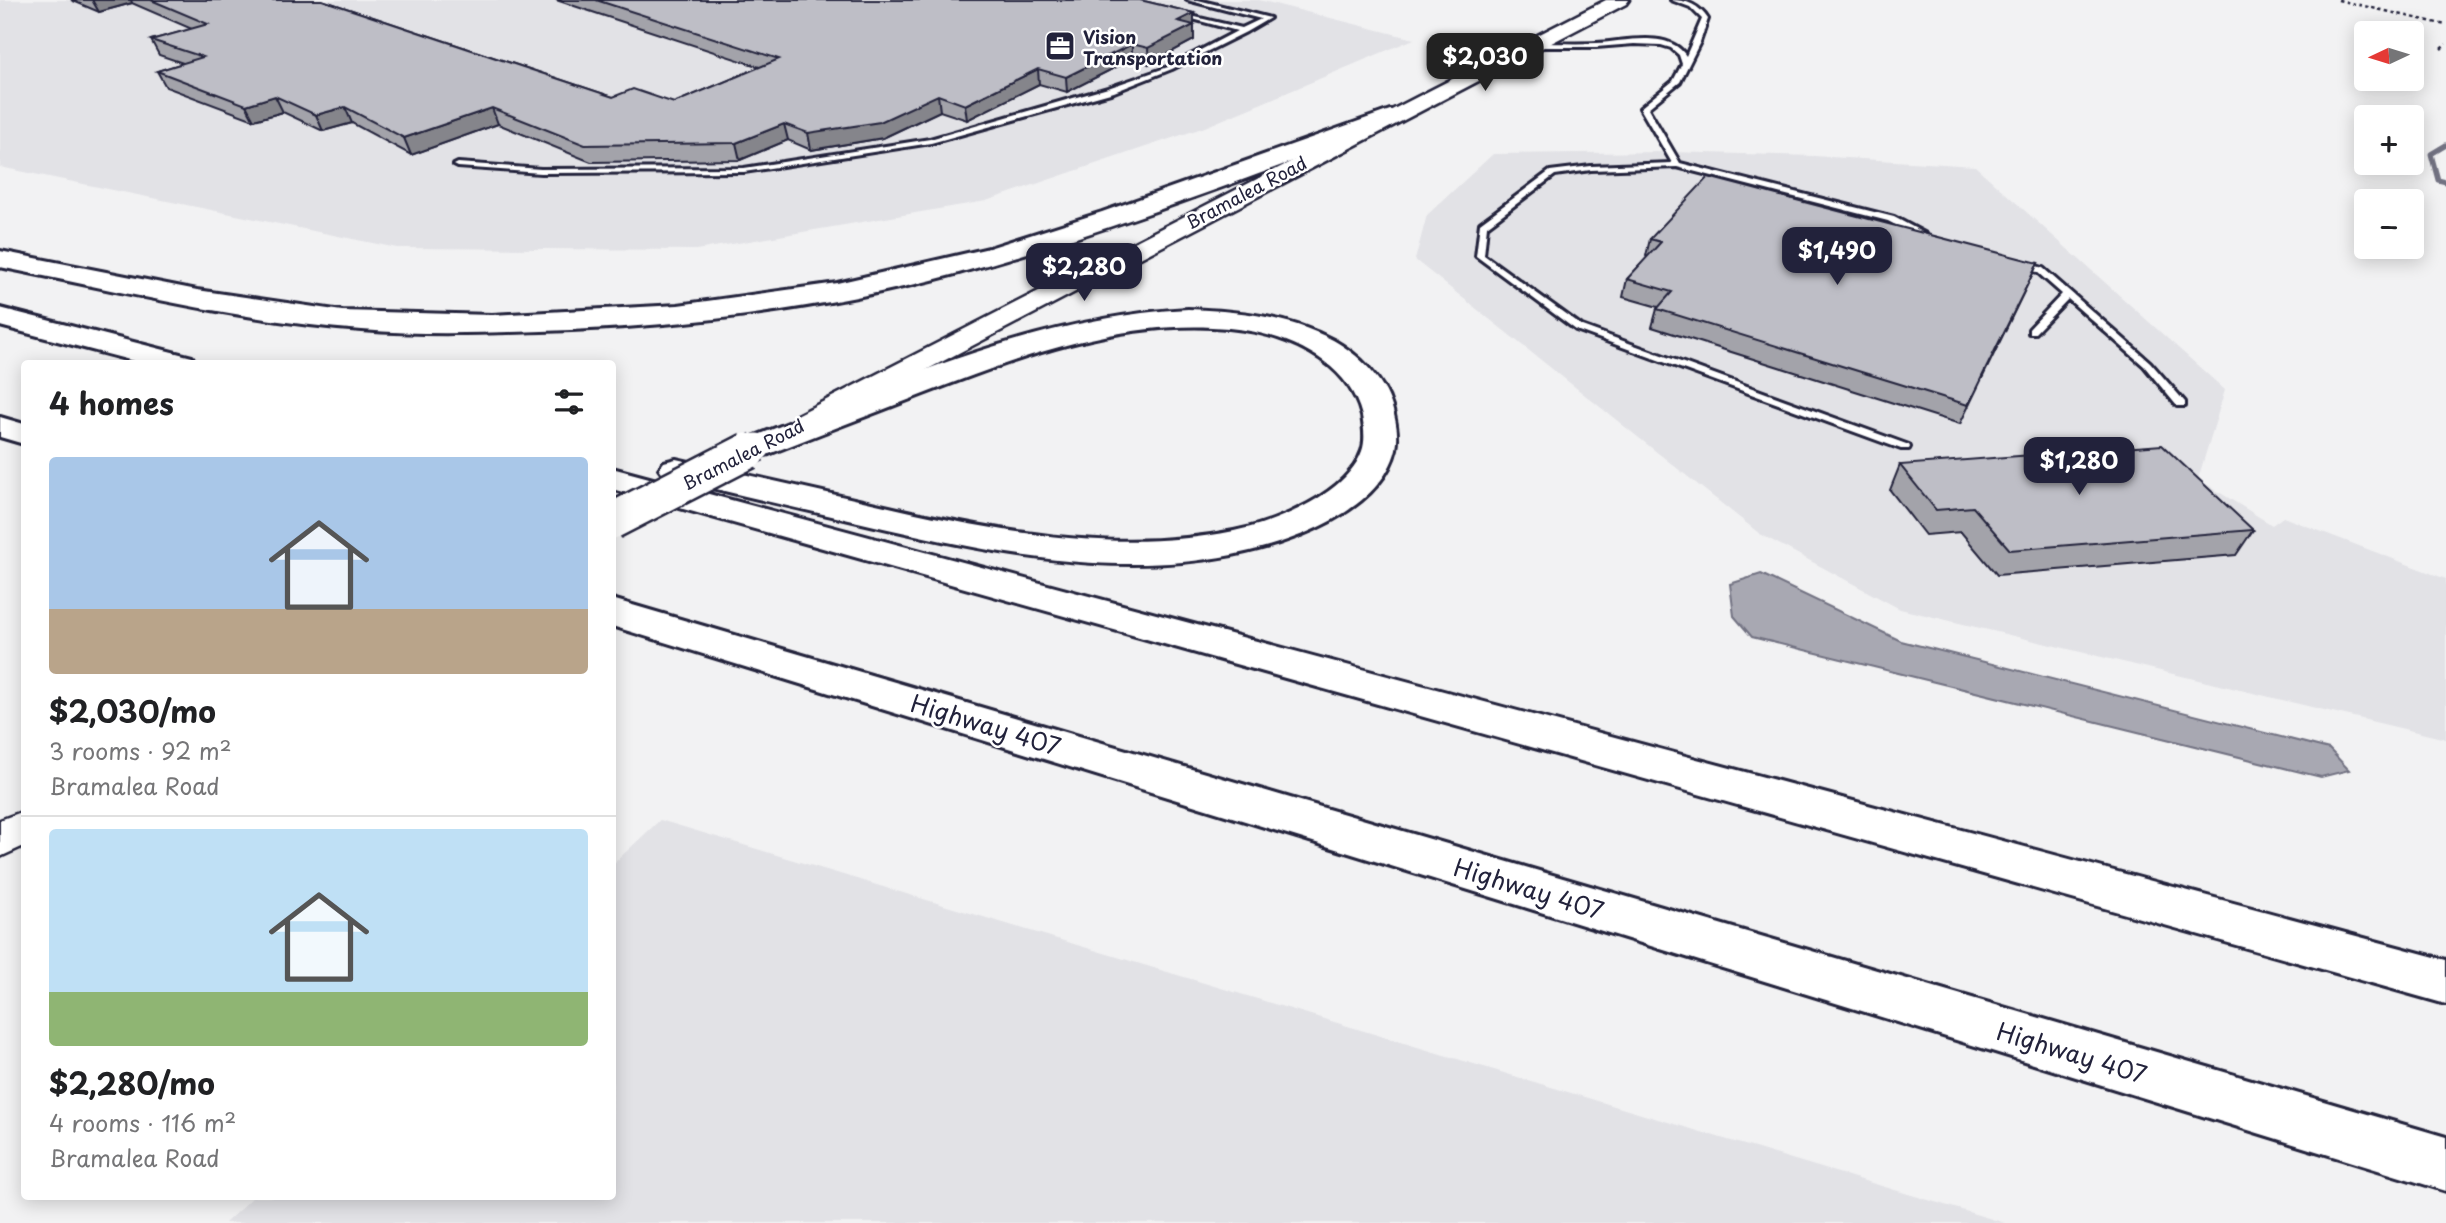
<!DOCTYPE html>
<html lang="en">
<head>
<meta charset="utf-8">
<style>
  :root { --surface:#fff; --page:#f2f2f2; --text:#202124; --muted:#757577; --line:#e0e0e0; --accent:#22223b }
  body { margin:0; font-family:"Playpen Sans",sans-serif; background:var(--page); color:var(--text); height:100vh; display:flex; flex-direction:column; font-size:26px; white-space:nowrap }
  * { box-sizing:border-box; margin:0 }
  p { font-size:23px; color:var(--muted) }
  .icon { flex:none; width:38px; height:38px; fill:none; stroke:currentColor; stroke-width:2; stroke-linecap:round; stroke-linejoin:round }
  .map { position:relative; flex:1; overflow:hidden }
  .drawer { position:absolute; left:21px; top:360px; width:595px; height:840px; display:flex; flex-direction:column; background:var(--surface); border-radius:7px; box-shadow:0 4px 18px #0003 }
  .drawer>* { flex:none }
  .needle { width:46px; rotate:266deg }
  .tools { position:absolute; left:2354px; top:21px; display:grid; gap:14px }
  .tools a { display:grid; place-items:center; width:70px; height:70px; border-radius:7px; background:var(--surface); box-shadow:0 4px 18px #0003; font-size:35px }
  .price { position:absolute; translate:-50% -60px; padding:0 16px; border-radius:14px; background:var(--accent); color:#fff; font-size:23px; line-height:46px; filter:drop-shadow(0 2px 4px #0008) }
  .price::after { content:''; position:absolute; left:50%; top:42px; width:21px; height:16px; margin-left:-10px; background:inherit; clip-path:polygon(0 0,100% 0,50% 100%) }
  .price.active { background:#222; color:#fff }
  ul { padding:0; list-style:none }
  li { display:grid; align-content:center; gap:14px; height:371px; padding:0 28px }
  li+li { border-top:2px solid var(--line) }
  li span { display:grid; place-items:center; height:217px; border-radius:7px; color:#555 }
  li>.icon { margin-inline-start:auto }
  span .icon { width:126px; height:126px; fill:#fffc; stroke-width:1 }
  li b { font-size:30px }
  h2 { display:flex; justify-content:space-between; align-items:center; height:84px; padding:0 28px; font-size:30px }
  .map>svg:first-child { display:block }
</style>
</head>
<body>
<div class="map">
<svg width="2446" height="1223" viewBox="0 0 2446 1223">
  <rect width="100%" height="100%" fill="#f2f2f3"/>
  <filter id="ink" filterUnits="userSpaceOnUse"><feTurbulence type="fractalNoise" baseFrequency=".0143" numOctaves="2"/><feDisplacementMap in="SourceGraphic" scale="14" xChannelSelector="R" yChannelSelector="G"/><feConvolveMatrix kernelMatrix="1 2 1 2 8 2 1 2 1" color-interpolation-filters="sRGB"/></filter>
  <g filter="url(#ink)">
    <!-- built -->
    <path fill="#e2e2e6" d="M0 0H1259L1414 39 1205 127 986 201 696 250 397 248 0 167Z
      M1669 152 1814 156 1975 166 2225 390 2198 479 2272 525 2283 517 2446 579V739L1900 609 1760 534 1415 260 1427 215 1493 154Z
      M660 820 2005 1223H225L253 1197H612L613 864Z"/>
    <!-- water -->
    <path fill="#a8a8b2" stroke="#727282" stroke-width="2" d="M1761 574 1901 641 2329 749 2349 770 2321 777 1752 637 1734 616 1730 584Z"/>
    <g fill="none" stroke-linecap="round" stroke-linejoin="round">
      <!-- stream -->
      <path stroke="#727282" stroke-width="5" d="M2446 145 2431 154 2438 180 2446 182"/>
      <!-- service casing -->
      <g stroke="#22223b" stroke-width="6">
        <path id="service" d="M1187 0H1198L1270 18 1246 32 1172 69 1114 92 931 143 744 172 541 173 458 167 454 165 458 163 541 169 744 168 930 139 1108 88 1168 67 1237 31 1178 15V13L1242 28 1261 19Z
          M1671 0C1687 0 1699 5 1708 19L1700 42 1680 82 1648 108 1680 163 1894 217 1926 234V238H1920L1888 221 1677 167 1591 170 1555 175 1487 226 1484 255 1582 326 1909 445 1910 447 1909 449H1901L1576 330 1476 256 1480 223 1550 171 1591 166 1672 163 1640 108 1673 81 1682 64 1679 55 1671 48 1661 45 1634 44 1596 47H1535L1532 45 1535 43C1555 43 1576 44 1597 43 1623 42 1669 29 1686 56L1702 19 1690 7Z
          M2021 261 2043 268 2150 362 2185 402V406H2177L2144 366 2068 299 2035 333H2029V329L2062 294 2037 272 2018 266 2017 264Z"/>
      </g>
      <!-- secondary casing -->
      <g stroke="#22223b" stroke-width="5">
        <path id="secondary" d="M1606 0H1629L1626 4 817 427 807 430 797 427 792 421 797 415Z
          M24 811V846L0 857V820Z"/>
      </g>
      <!-- motorway casing -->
      <g stroke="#22223b" stroke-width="6">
        <path id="motorway" d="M1390 110 1398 112 1402 117 1398 122C1252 176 1106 233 955 274 821 310 681 327 542 331 482 333 422 335 362 330 240 321 120 291 0 267V251L197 290 342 311 492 315 678 305 837 283 989 248 1102 212Z
          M0 308 192 357 196 364H145L0 326Z
          M1188 309C1238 311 1288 316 1333 340 1358 354 1384 379 1392 407 1396 421 1399 435 1396 449 1381 512 1288 544 1232 555 1108 579 983 551 862 523 796 508 730 493 664 476L659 469 664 462 676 459C743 474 810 489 876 504 993 531 1115 555 1234 531 1275 523 1347 494 1362 451 1366 440 1364 427 1362 416 1348 359 1283 333 1229 328 1122 318 1019 357 921 395 870 415 819 434 769 454L757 457 745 454 740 447 745 440C888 385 1033 317 1188 309Z
          M0 417 24 424V444L0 437Z
          M612 468 2446 960V1004L612 489Z
          M612 599 2446 1137V1191L612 626Z"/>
      </g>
      <!-- path -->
      <path stroke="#22223b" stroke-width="2.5" stroke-dasharray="3.5 3.5" stroke-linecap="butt" d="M2338 0 2446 25
        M2441 49 2446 44"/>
      <!-- service -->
      <use href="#service" fill="#fff" fill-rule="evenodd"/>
      <!-- secondary -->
      <use href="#secondary" fill="#fff" fill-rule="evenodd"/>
      <!-- motorway -->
      <use href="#motorway" fill="#fff" fill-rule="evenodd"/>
      <!-- secondary-bridge-far1 casing -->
      <g stroke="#22223b" stroke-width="32" stroke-linecap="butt">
        <path id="secondary-bridge-far1" d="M745 453 757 447"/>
      </g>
      <!-- secondary-bridge casing -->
      <g stroke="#22223b" stroke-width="40" stroke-linecap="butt">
        <path id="secondary-bridge" d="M612 521 748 451"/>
      </g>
      <!-- secondary-bridge-far1 -->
      <use href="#secondary-bridge-far1" stroke="#fff" stroke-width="27"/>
      <!-- secondary-bridge -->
      <use href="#secondary-bridge" stroke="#fff" stroke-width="35"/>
    </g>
    <!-- wall -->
    <path fill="#a3a3aa" stroke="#22223b" stroke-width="2" d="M71 0H322L613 97 674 103 760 67 556 0H1140L1194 13V40L1149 64 1132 59 1067 92 1039 84 967 120 940 111 883 138 811 150 788 140 740 160 591 162 498 124 411 155 352 123 323 131 283 112 254 120 166 87 157 71 183 63 159 55 151 40 192 29 132 3 99 12Z
      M1650 239 2038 263 1960 424 1652 327 1657 309 1658 307 1623 297 1627 279 1648 257 1646 256Z
      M1900 465 2253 530 2236 555 1997 575 1961 532 1925 535 1890 490Z"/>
    <!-- shaded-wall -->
    <path fill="#85858b" stroke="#22223b" stroke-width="2" d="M92 0H131L132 3 99 12Z
      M1194 13V40L1149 64 1148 48 1178 21Z
      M1132 44V59L1067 92 1066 77Z
      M1038 69 1039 84 967 120 965 105Z
      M938 95 940 111 883 138 811 150 808 133Z
      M275 96 283 112 254 120 246 105Z
      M345 107 352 123 323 131 316 115Z
      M492 108 498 124 411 155 404 138Z
      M784 124 788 140 740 160 736 143Z"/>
    <!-- building -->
    <path fill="#bebec6" stroke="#22223b" stroke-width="2" d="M151 0H322L613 97 633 89 674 103 779 59 596 0H1140L1194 13 1178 21 1194 25 1148 48 1132 44 1066 77 1038 69 965 105 938 95 880 122 808 133 784 124 736 143 585 145 492 108 404 138 345 107 316 115 275 96 246 105 157 71 203 57 151 40 208 24Z
      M1708 177 2038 263 1968 405 1657 309 1672 292 1627 279 1661 242 1650 239Z
      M2162 445 2253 530 2010 550 1973 507 1936 510 1900 465Z"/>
  </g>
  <!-- icons -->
  <defs>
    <g id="office-square" transform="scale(1.575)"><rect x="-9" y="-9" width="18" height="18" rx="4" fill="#22223b" stroke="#fff"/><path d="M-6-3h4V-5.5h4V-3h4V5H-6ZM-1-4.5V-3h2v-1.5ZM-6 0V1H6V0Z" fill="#fff"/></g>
  </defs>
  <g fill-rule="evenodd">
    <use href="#office-square" x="1060" y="46"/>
  </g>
  <g text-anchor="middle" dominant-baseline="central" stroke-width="5" stroke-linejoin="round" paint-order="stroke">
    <!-- far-poi labels -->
    <g font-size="18" font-weight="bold" fill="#22223b" stroke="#fff" text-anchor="start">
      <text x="1083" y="36">Vision<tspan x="1083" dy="21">Transportation</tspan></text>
    </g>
    <!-- far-street labels -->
    <g font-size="18" fill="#22223b" stroke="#fff">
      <text transform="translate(1246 192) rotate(-28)">Bramalea Road</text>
      <text transform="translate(743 454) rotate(-27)">Bramalea Road</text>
    </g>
    <!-- near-street labels -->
    <g font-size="24" fill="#22223b" stroke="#fff">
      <text transform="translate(986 724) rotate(17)">Highway 407</text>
      <text transform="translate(1529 888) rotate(17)">Highway 407</text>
      <text transform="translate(2072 1052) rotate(17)">Highway 407</text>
    </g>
  </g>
</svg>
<div class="tools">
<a><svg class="needle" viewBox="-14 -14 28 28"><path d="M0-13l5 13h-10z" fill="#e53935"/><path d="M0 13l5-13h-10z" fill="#757577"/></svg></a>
<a>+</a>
<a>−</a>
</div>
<b class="price active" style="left:1485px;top:93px">$2,030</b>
<b class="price" style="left:1837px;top:287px">$1,490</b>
<b class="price" style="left:1084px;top:303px">$2,280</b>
<b class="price" style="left:2079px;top:497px">$1,280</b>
<section class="drawer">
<h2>4 homes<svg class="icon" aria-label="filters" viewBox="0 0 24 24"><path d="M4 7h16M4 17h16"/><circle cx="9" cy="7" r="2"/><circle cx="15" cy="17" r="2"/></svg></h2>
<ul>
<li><span style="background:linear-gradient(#a9c7e8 70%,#b9a48a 0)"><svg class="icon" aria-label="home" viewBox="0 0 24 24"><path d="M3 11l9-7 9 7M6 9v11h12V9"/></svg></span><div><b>$2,030/mo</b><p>3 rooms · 92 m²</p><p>Bramalea Road</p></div></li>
<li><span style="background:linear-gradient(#bfe0f5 75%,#8fb573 0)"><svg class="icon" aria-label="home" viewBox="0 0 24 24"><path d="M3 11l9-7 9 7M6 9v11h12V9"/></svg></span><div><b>$2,280/mo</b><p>4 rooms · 116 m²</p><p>Bramalea Road</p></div></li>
</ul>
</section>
</div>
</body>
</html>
